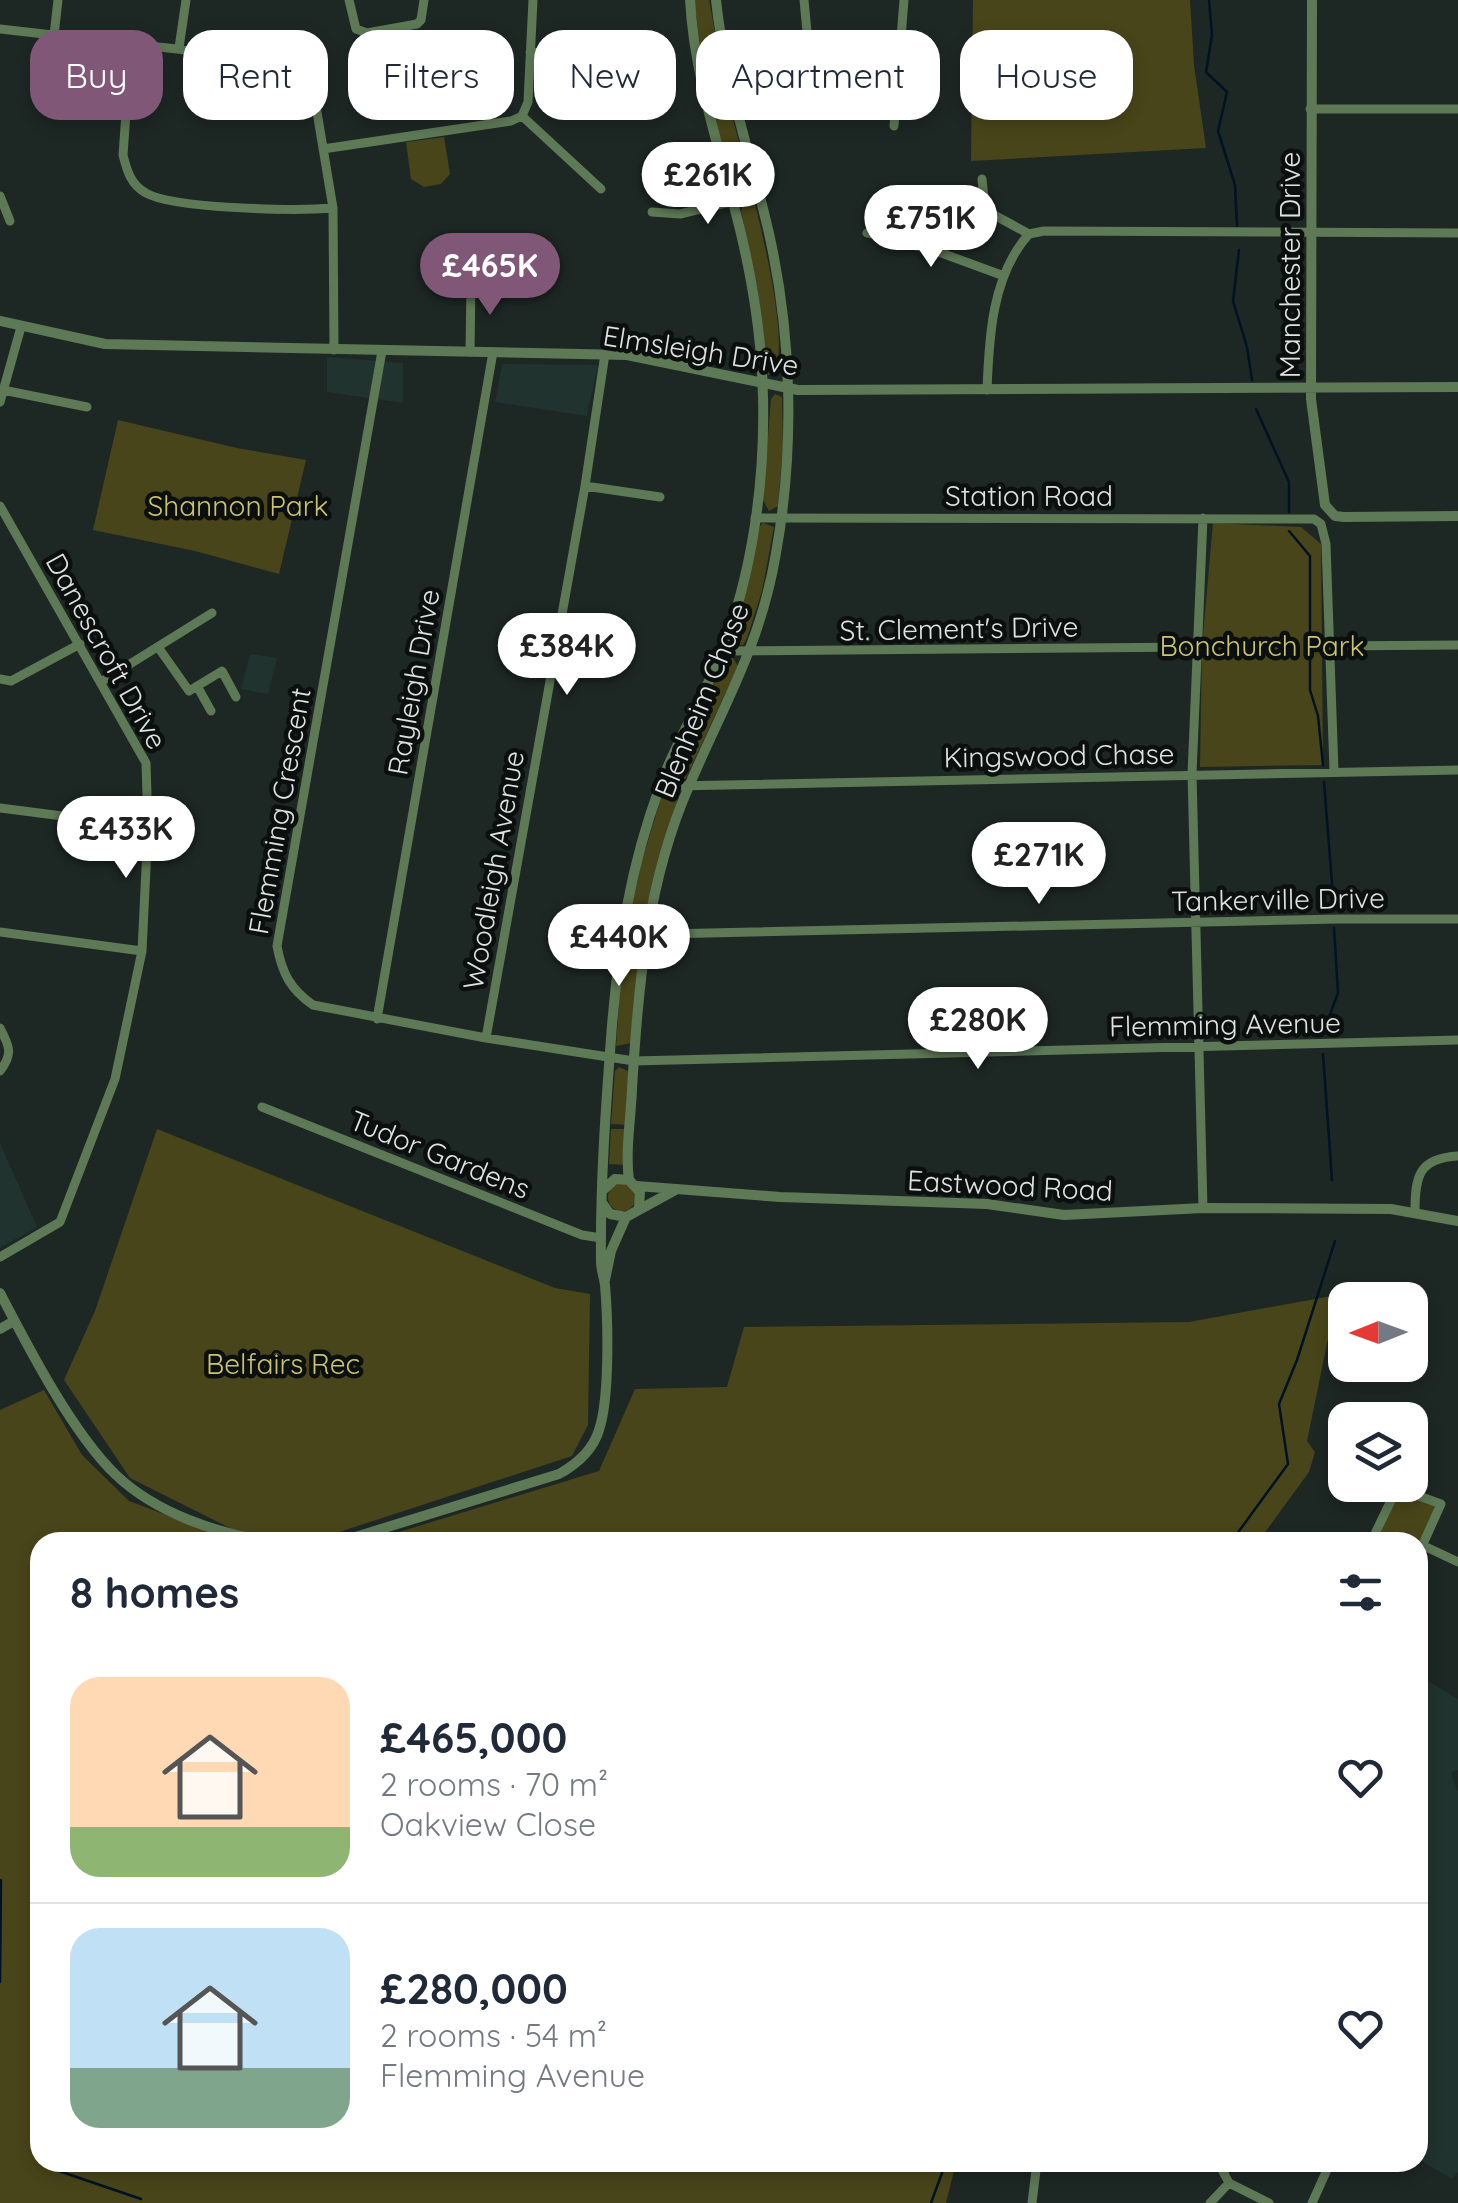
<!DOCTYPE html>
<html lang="en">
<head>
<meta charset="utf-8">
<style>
  :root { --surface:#fff; --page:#f6f6f7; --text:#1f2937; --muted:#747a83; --line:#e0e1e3; --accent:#815778 }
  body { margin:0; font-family:Quicksand,sans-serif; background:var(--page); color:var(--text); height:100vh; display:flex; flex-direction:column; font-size:38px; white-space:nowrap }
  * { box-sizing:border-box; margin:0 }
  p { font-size:32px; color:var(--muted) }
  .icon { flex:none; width:55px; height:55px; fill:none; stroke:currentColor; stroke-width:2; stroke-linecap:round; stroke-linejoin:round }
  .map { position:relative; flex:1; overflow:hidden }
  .sheet { position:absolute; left:30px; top:1532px; width:1398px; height:640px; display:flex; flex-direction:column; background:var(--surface); border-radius:30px; box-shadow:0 5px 15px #0003 }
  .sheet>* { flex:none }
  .hud { position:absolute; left:30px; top:30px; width:1400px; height:90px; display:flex; gap:20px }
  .needle { width:65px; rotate:269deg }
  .buttons { position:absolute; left:1328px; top:1282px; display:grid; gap:20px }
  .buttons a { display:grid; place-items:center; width:100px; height:100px; border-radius:20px; background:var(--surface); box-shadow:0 5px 15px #0003; font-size:50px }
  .price { position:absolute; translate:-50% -85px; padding:0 22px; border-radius:35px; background:#fff; color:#222; font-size:32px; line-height:65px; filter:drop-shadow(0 2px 5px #0008) }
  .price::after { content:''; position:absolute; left:50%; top:60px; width:30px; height:22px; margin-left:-15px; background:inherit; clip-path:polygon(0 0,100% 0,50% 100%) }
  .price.active { background:var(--accent); color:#fff }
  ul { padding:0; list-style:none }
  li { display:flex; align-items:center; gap:30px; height:250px; padding:0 40px }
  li+li { border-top:2px solid var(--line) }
  li span { display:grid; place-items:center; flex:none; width:280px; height:200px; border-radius:30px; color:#555 }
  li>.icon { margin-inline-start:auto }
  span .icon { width:120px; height:120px; fill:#fffc; stroke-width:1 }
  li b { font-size:42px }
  h2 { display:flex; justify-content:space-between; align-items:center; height:120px; padding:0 40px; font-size:42px }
  .tag { padding:0 35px; border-radius:30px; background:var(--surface); box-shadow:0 5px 15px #0003; font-size:35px; line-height:90px }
  .tag.active { background:var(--accent); color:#fff }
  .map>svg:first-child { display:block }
</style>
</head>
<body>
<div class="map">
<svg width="1458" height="2203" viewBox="0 0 1458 2203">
  <rect width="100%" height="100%" fill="#1d2724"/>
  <!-- built -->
  <path fill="#21332e" d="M327 357 403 363V403L327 392Z
    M502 364 598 365 587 416 495 402Z
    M250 654 277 658 268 694 241 689Z
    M0 1143 37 1227 0 1248Z
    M1418 1675 1458 1699V1770L1451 1773 1458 1792V2172L1452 2179 1418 2159Z"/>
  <!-- green -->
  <path fill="#49451a" d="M694 0H709L726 93 750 183 746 192 737 190C709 133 703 62 694 0Z
    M973 0H1190L1194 65 1206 148 971 161Z
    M444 137 450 174 441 184 424 187 411 179 406 142Z
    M749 203 755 204C763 237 791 350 773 375H768L767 369 758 292 741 211 743 204Z
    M775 394 782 397 783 445 778 506 769 511 763 500 771 399Z
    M118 420 237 448 306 460 279 574 195 551 93 530Z
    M763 523 774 527 762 591 747 638 743 645 736 646 732 642 734 633 760 526Z
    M1213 523 1301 527 1321 544 1323 765 1200 767 1202 646Z
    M726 658H733L738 666 686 778 677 781 674 779 672 768Z
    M671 791 677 797V801L642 926 632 929 629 925 632 893 662 795Z
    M633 941 640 949 632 1043 616 1046 623 948 627 942Z
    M619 1067 630 1072 627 1125 611 1124 615 1071Z
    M157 1129 555 1288 590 1294 588 1425 572 1456 324 1537H248L130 1478 64 1380 95 1311Z
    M611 1129H627L626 1165 609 1164Z
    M608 1197a14 14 0 1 1 28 0a14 14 0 1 1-28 0Z
    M1337 1295 1307 1441 1315 1452 1309 1472 1258 1542H366L599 1471 635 1389 727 1387 744 1327 1189 1322Z
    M44 1390 82 1455 129 1501 238 1542H40V2162L956 2163 946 2203H0V1410Z
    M1399 1491 1437 1506 1418 1549V1542H1374Z"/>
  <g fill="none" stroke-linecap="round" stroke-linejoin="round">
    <!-- stream -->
    <path stroke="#001324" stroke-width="2.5" d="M1209 0 1212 35 1206 72 1227 92 1218 131 1235 185 1237 226
      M1239 250 1233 301 1247 347 1252 380
      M1256 409 1289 482V512
      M1289 531 1310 556V690L1318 716 1323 765
      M1324 782 1334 909
      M1322 1036 1338 993 1334 928
      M1323 1054 1332 1180
      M1231 1542 1288 1464 1279 1404 1297 1360 1335 1241
      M0 1982 1 1880
      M59 2171 141 2199
      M931 2203 946 2162"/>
    <!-- minor -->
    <path stroke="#5d7956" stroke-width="9" d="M349 0 356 29 367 33 417 24 421 20 424 0
      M804 0 807 32
      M0 29 309 64 333 208 334 350
      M54 35 58 0
      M131 43 123 155C127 171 131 185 146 193 173 209 298 211 333 208
      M179 48 186 0
      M530 52 599 57
      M1310 109H1458
      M522 116 601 189
      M894 126 904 0
      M323 149 511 121 522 116 528 102 533 0
      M982 179 985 210 1029 234
      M0 196 10 221
      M652 212 680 214 759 195
      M867 233 936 251 1004 276
      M450 282 488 283
      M382 351 277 946C282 973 290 989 313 1005L486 1038 634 1061 1458 1040
      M470 352 471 283
      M3 390 87 407
      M987 390C989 337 992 275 1029 234L1044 231 1458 233
      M0 402 21 327
      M585 486 660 497
      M0 506 146 763 148 827 142 951 115 1079 60 1222 0 1257
      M755 518 1314 519 1321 524 1326 544 1334 771
      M1203 518 1192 774 1203 1208
      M1329 646 1458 645
      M158 647 189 691 222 671 236 697
      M722 651 1198 647
      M0 679 11 681 80 644
      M101 682 212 613
      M197 686 211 711
      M661 782 675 786 1458 770
      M0 808 148 827
      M0 932 142 951
      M620 935 1337 919H1458
      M377 1019 493 352
      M0 1028C10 1047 13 1054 0 1071
      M486 1038 585 486 605 354
      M262 1107 582 1235 601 1238
      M1415 1211C1415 1176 1419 1158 1458 1156
      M1371 1542 1397 1488 1441 1504 1418 1555
      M1424 1546 1458 1562
      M1218 2162 1229 2183
      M1229 2183 1269 2203
      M1032 2203 1037 2162
      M1210 2203 1229 2183
      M1312 2203 1326 2172"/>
    <!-- tertiary -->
    <path stroke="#5d7956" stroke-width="10" d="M1312 0 1311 399 1325 505 1335 516 1344 517 1458 516
      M0 321 105 344 627 355 798 390 1458 387
      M629 1180C625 1151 631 1118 632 1089 638 986 647 882 689 786 724 704 761 644 776 553 795 447 792 333 768 229 750 153 724 78 716 0
      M637 1186 780 1197 987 1204 1064 1215 1203 1208 1391 1209 1458 1221
      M603 1190 615 1179 629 1180 640 1192 639 1207
      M603 1204 610 1214 626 1217 677 1189
      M605 1280 611 1251 626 1217
      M0 1293C28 1347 73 1434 116 1475 156 1513 216 1533 270 1542
      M0 1329 14 1321
      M325 1542 352 1538 559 1474C577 1464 593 1450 599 1430 610 1397 608 1320 605 1285 604 1277 601 1270 601 1262 600 1184 606 1104 612 1025 620 937 629 871 660 786 676 741 703 699 721 654 752 575 765 483 763 398 762 333 750 265 733 202 715 135 694 70 690 0"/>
  </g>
  <g text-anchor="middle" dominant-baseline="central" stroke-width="9" stroke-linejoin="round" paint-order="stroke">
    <!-- street labels -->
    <g font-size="28" fill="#dce3e1" stroke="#0b0f0e">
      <text transform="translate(1289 265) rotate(-90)">Manchester Drive</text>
      <text transform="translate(701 350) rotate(9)">Elmsleigh Drive</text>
      <text x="1029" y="495">Station Road</text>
      <text transform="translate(959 628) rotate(-1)">St. Clement's Drive</text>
      <text transform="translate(107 651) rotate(61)">Danescroft Drive</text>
      <text transform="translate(413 682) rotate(-80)">Rayleigh Drive</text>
      <text transform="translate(701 700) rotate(-68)">Blenheim Chase</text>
      <text transform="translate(1059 755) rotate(-1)">Kingswood Chase</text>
      <text transform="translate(279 811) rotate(-80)">Flemming Crescent</text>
      <text transform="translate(493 870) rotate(-80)">Woodleigh Avenue</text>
      <text transform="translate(1278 899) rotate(-1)">Tankerville Drive</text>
      <text transform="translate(1225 1024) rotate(-1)">Flemming Avenue</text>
      <text transform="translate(440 1154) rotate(22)">Tudor Gardens</text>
      <text transform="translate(1010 1185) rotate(3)">Eastwood Road</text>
    </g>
    <!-- park labels -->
    <g font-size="28" fill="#ccc46d" stroke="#0b0f0e">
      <text x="238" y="505">Shannon Park</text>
      <text x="1262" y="645">Bonchurch Park</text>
      <text x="283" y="1363">Belfairs Rec</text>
    </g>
  </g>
</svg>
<div class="buttons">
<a><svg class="needle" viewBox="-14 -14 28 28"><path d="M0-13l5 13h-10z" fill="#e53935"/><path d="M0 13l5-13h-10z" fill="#747a83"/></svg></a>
<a><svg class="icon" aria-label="layers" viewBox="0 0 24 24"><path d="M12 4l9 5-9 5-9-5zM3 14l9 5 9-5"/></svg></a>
</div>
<b class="price" style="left:708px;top:227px">£261K</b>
<b class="price" style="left:931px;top:270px">£751K</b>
<b class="price active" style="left:490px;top:318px">£465K</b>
<b class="price" style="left:567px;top:698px">£384K</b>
<b class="price" style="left:126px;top:881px">£433K</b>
<b class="price" style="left:1039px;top:907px">£271K</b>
<b class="price" style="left:619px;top:989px">£440K</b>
<b class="price" style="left:978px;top:1072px">£280K</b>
<div class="hud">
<a class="tag active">Buy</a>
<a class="tag">Rent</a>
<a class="tag">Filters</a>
<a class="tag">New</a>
<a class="tag">Apartment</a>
<a class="tag">House</a>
</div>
<section class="sheet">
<h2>8 homes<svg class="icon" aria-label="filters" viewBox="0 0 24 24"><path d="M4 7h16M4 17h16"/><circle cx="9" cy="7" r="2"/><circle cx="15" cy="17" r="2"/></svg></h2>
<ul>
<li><span style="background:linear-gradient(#ffd9b3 75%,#8fb573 0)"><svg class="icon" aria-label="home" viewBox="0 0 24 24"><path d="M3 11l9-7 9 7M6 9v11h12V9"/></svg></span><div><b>£465,000</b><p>2 rooms · 70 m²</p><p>Oakview Close</p></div><svg class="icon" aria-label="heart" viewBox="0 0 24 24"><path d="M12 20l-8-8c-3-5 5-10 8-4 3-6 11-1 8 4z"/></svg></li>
<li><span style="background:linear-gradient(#bfe0f5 70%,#7fa58c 0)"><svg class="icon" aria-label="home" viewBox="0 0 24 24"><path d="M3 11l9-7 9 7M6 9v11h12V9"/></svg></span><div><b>£280,000</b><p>2 rooms · 54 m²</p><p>Flemming Avenue</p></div><svg class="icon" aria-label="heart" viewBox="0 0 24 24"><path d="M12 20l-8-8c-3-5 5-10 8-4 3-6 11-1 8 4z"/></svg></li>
</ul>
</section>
</div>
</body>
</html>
